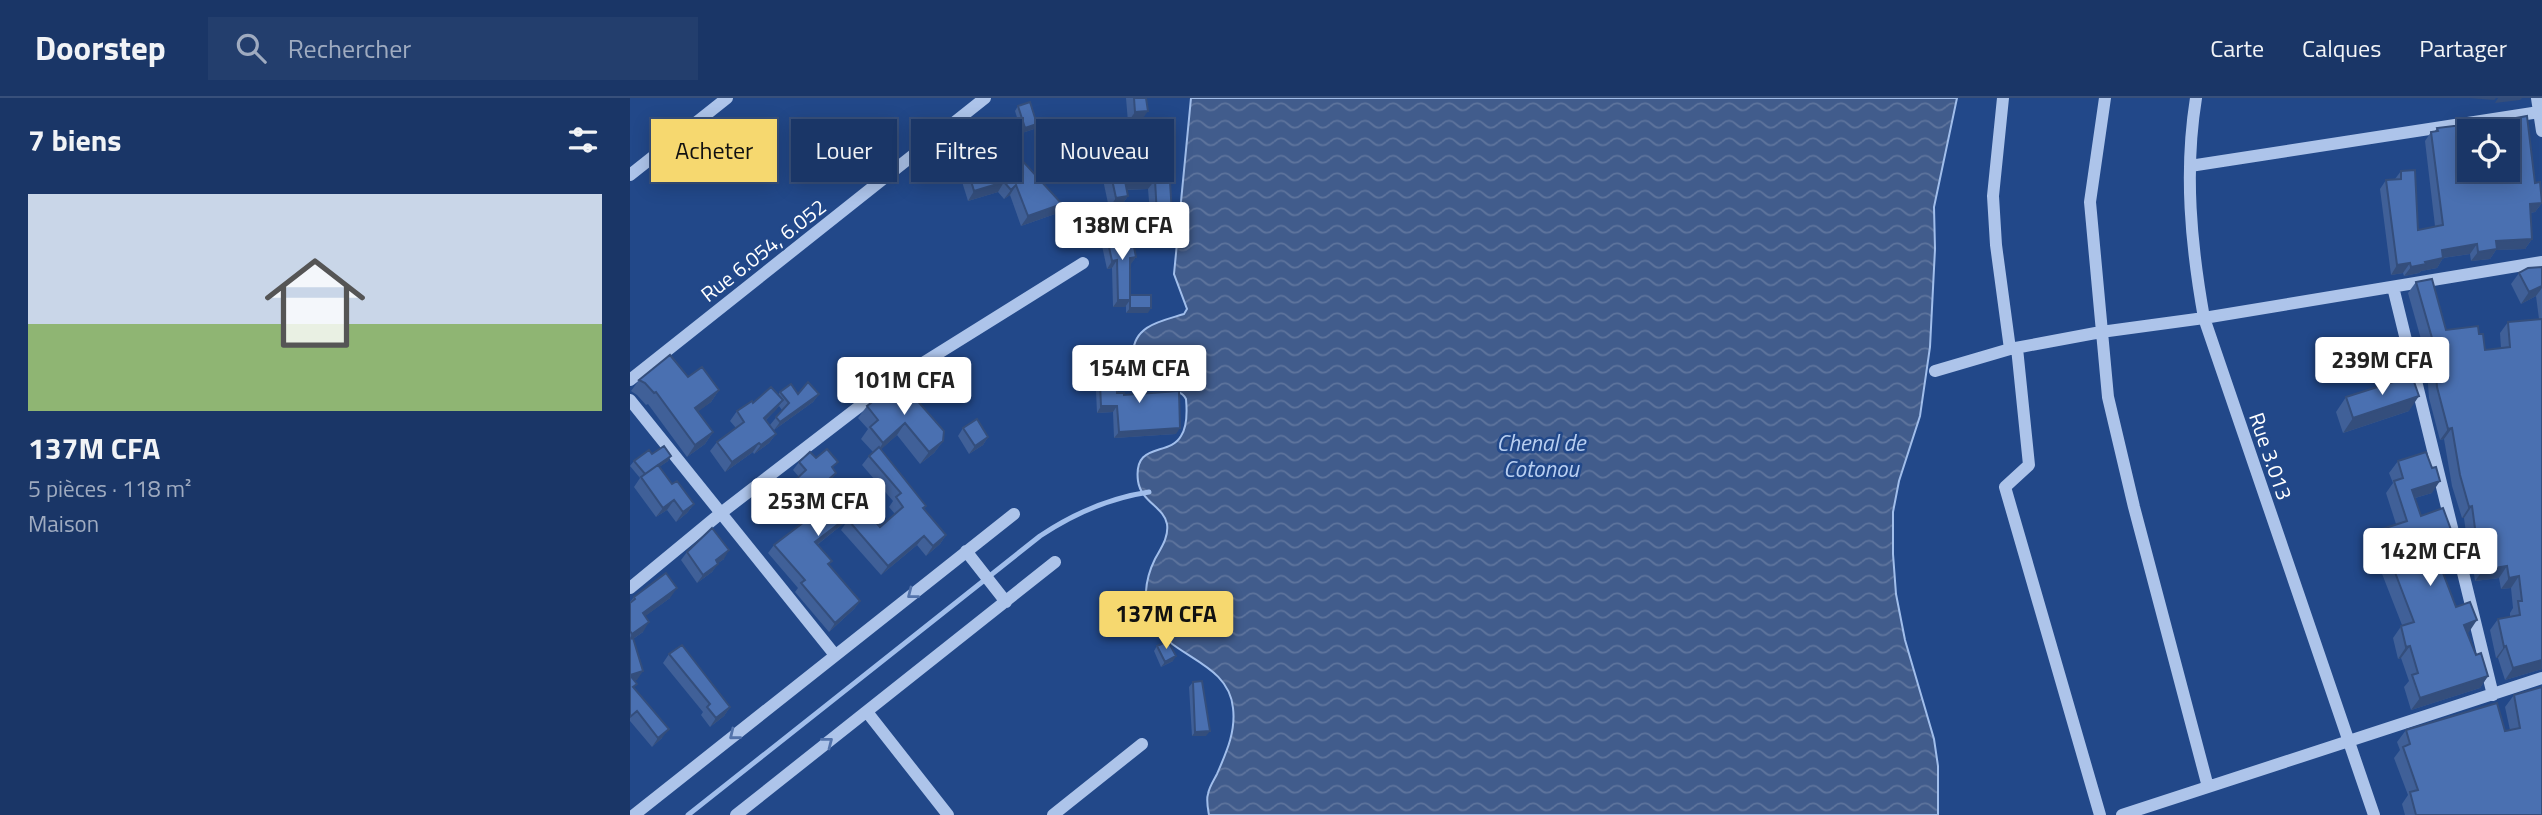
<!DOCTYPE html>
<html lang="fr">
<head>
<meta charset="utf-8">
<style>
  :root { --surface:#1a3667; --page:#233e6d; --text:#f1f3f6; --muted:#9fabc0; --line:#38507b; --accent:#f6d86f }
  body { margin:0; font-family:"Titillium Web",sans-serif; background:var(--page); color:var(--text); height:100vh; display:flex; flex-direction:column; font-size:26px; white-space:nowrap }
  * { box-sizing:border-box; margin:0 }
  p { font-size:23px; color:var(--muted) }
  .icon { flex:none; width:38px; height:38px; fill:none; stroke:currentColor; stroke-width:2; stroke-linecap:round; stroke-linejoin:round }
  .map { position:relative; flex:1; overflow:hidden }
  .details { display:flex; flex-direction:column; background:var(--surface); width:630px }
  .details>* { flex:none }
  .top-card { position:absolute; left:21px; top:21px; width:665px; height:63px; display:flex; gap:14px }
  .controls { position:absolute; left:1827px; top:21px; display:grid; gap:14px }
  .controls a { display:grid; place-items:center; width:63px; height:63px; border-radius:0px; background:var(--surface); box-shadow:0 4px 18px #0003,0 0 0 2px var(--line); font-size:35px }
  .price { position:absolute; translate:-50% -60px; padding:0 16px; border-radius:7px; background:#fff; color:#222; font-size:23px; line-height:46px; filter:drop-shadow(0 2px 4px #0008) }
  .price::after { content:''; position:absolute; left:50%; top:42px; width:21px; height:16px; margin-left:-10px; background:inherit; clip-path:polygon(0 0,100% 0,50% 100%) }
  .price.current { background:var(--accent); color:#111 }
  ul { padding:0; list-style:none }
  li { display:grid; align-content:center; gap:14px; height:371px; padding:0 28px }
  li span { display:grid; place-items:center; height:217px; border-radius:0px; color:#555 }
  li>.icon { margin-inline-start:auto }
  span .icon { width:126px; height:126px; fill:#fffc; stroke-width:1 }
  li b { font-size:30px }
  h2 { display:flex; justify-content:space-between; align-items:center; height:84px; padding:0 28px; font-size:30px }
  .chip { padding:0 24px; border-radius:0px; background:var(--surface); box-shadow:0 4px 18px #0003,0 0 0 2px var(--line); font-size:24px; line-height:63px }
  .chip.current { background:var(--accent); color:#111 }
  header { display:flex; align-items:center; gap:42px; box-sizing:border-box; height:98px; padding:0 35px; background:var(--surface); border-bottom:2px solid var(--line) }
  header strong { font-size:33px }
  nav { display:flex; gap:38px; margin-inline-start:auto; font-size:24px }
  .search { width:490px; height:63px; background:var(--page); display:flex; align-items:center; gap:18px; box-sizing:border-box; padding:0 24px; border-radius:0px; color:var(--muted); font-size:26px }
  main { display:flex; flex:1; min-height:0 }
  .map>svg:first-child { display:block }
</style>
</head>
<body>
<header>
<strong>Doorstep</strong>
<div class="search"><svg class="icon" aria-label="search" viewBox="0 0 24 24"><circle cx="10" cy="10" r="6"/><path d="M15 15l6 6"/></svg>Rechercher</div>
<nav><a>Carte</a><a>Calques</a><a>Partager</a></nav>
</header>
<main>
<section class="details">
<h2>7 biens<svg class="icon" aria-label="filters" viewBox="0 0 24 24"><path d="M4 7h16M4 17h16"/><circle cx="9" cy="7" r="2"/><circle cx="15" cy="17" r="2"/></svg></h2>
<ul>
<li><span style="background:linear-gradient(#c9d6e8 60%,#8fb573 0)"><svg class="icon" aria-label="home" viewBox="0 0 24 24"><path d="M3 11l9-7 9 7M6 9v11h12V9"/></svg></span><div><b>137M CFA</b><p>5 pièces · 118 m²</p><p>Maison</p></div></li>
</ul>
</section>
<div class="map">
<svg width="1912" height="717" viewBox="0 0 1912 717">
  <defs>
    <pattern id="water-waves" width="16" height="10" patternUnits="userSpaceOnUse" patternTransform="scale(1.75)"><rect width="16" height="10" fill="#415c8c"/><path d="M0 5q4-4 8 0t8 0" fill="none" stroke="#5e749d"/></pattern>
  </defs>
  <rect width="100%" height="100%" fill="#224889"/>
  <!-- water -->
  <path fill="url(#water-waves)" stroke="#a1beeb" stroke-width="2" d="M561 0H1327L1304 109 1305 151 1300 249 1290 318 1269 383 1263 414V456L1266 496 1275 542 1304 641 1308 668V717H579C578 711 576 702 578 696 579 689 584 682 587 676 596 655 606 634 603 610 599 566 546 560 524 528 511 508 515 481 525 461 531 450 539 439 537 426 534 409 511 404 508 383 503 343 539 359 551 338 557 329 557 312 556 301 546 280 500 308 503 255 504 227 532 223 554 216L557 211 544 176Z"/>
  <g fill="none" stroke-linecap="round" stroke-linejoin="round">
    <!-- stream -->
    <path stroke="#a1beeb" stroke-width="5" d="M58 717 410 438C443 416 479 400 519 394"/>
    <!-- minor -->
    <path stroke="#adc4ea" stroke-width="12" d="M1373 0 1363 98 1366 147 1380 251
      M1475 0 1460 104 1478 299 1504 409 1578 689
      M1566 0C1554 74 1561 147 1574 220L1744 717
      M1907 0 1912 33
      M1560 68 1909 14
      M0 77 97 0
      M1763 189 1863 597
      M1387 250 1399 367 1375 389 1470 717
      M1305 273 1380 251 1471 234 1574 220 1912 164
      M0 282 355 0
      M0 302 205 557
      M336 453 376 504
      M0 490 91 415 256 288 453 165
      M237 614 318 717
      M4 717 384 416
      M106 717 425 464
      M423 717 512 646
      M1492 717 1912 580"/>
  </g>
  <!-- wall -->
  <path fill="#406098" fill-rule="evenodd" d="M496 0H516L511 23 498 24Z
    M388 8 404 31 392 35 385 13Z
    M1880 21 1912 105 1905 114 1900 115 1902 141 1895 151 1866 152 1860 161 1841 163 1840 156 1813 160 1807 170 1791 173 1789 175 1774 178 1773 175 1761 177 1750 91 1756 82 1765 81 1771 73 1788 132 1805 128 1795 43 1801 34 1805 33 1807 30 1851 31 1876 26Z
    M327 35 347 48 388 58 425 116 391 128 380 97 374 101 368 94 338 103 320 45Z
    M472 35 492 69 539 67 535 126 521 127 518 91 497 92 498 98 491 108 479 110 465 44Z
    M476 135 494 145 506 159 500 166V197L518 215H496V207L495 209H483L482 170 477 171 471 143Z
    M1912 169V571L1875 582 1868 560H1866L1860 532 1868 521 1880 519V515L1883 510 1881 490 1871 491 1869 480 1845 483 1842 463 1840 464 1834 420H1832L1822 388 1814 341 1810 342 1799 300 1796 259 1778 195 1786 184 1816 232 1849 236 1855 252 1871 250 1870 235 1878 224 1909 221 1906 198 1891 206 1881 186 1889 175Z
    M469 264 487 295 494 297 546 336 484 340 483 314 467 315 465 271Z
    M58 279 89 292 81 304 68 313 83 334 75 346 57 359 18 306 16 307 7 297 1 293 9 282Z
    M150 294 168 296H189L183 304 144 332 140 328 146 336 139 345 124 356 123 354 95 374 80 353 87 344 106 330 100 323 107 313 123 305 148 297ZM149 308 152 312 140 327 136 322Z
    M1716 299 1779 313 1713 335 1706 314Z
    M237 308 313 343 304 355 290 366 267 337 251 351 294 411 316 437 310 446 296 458 287 447 251 477 211 432 218 422 250 429 265 416 259 409 263 403 232 367 239 358 243 354 231 341 238 331 228 320Z
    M333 330 358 339 353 347 339 356 328 338Z
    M22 356 41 358 38 363 29 369 42 386 64 406 57 415 46 424 37 412 26 419 4 389 10 380 0 368 4 363Z
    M186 360 203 370 206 375 200 383 194 389 219 418 213 426 187 447 202 463 198 467 230 503 224 511 199 534 165 494 168 490 138 455 144 447 175 423 152 398 158 389 169 379 163 372 169 364Z
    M1768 363 1802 395 1785 400 1791 418 1831 459 1822 471 1813 475 1826 509 1839 534 1837 535 1846 557 1858 578 1850 590 1781 612 1774 589 1779 583 1771 560 1768 561 1763 540 1772 527 1747 463 1744 464 1738 445 1746 433 1766 426 1756 395 1763 385 1759 375Z
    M57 454 94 461 88 465 82 474 67 485 51 462Z
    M4 499 40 500 15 518 13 534 3 541 7 582H4V590L32 640 22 649 0 623V504Z
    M527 548 543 563 531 569 524 553Z
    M39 556 100 609 94 618 80 629 71 617 73 614 33 565Z
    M563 584 576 638H562L559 589Z
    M1884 597 1912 717H1775L1772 706 1778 697 1764 660 1770 652 1767 644 1776 632 1875 633 1880 632 1875 609Z"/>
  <!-- shaded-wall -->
  <path fill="#344e7c" d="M1839 0H1866L1864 2Z
    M1868 0H1892L1890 2 1865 5Z
    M518 13 511 23 498 24 505 14Z
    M407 26 404 31 392 35 395 30Z
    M525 82 518 91 488 92 495 83Z
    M374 84 368 94 338 103 344 93Z
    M386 87 380 97 374 101 381 92Z
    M498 98 491 108 479 110 486 100Z
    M1912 105 1905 114 1893 116 1900 106Z
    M432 106 425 116 391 128 398 118Z
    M542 116 535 126 521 127 527 117Z
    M1902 141 1895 151 1866 152 1860 161 1841 163 1848 154 1866 143Z
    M1847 146 1840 156 1805 161 1812 152Z
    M506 159 501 166 495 167 500 160Z
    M1813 160 1807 170 1791 173 1789 175 1774 178 1781 169 1795 164Z
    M487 162 482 170 477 171 482 163Z
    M1780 165 1773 175 1761 177 1767 167Z
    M1912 188V190L1906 198 1891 206 1899 194Z
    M488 202H500L495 209H483Z
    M500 210H521L518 215H496Z
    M89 292 81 304 57 322 65 310Z
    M189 296 183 304 144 332 150 324Z
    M1789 298 1779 313 1713 335 1723 320Z
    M153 302 146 312 128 329 134 320Z
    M471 308H487L483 314 467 315Z
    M275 325 267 337 245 357 253 345Z
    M550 330 546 336 484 340 489 334Z
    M1822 330 1814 341 1810 342 1818 331Z
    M83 334 75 346 57 359 65 347Z
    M146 336 139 345 124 356 131 347Z
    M358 339 353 347 339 356 345 348Z
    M313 343 304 355 290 366 299 354Z
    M129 345 123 354 95 374 102 364Z
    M41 358 38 363 11 382 15 377Z
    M206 375 200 383 186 395 192 387Z
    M1810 383 1802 395 1774 403 1782 392Z
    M44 402 37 412 26 419 33 410Z
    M64 406 57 415 46 424 53 414Z
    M1842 408 1834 420H1832L1839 409Z
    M219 418 213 426 179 453 185 444Z
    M316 437 310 446 296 458 303 448Z
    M294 438 287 447 251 477 258 468Z
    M1756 451 1747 463 1744 464 1753 452Z
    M99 452 94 461 80 471 86 462Z
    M1850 452 1842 463 1840 464 1848 453Z
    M1831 459 1822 471 1802 479 1810 467Z
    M88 466 82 474 67 485 73 477Z
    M1877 468 1869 480 1845 483 1853 472Z
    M1889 478 1881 490 1871 491 1879 480Z
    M47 490 40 500 6 525 13 515Z
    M230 503 224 511 199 534 205 525Z
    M1847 522 1839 534 1825 539 1834 527Z
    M19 524 13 534 0 543V540L2 536Z
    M1780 548 1771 560 1768 561 1776 549Z
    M1876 548 1868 560H1866L1874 549Z
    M546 558 543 563 531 569 535 564Z
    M1912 562V571L1875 582 1883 570Z
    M13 573 7 582 0 584V577Z
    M1858 578 1850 590 1781 612 1790 600Z
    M100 609 94 618 80 629 86 620Z
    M39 631 32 640 22 649 28 640Z
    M580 633 576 638H562L565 634Z"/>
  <!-- building -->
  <path fill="#4a70b1" stroke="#344e7c" stroke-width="2" fill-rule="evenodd" d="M504 0H516L518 13 505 14Z
    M400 4 407 26 395 30 388 8Z
    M1897 18 1905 85 1910 84 1912 105 1900 106 1902 141 1866 143 1867 151 1848 154 1847 146 1812 152 1813 160 1795 164 1796 166 1781 169 1780 165 1767 167 1756 82 1771 81V73L1785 72 1788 132 1813 127 1801 34 1808 33 1807 30 1824 28 1850 27 1851 31 1881 26 1880 21ZM1839 33H1878V72H1839Z
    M342 31 347 48 382 38 388 58 432 106 398 118 386 87 381 92 374 84 344 93 327 35Z
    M485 32 492 69 539 67 542 116 527 117 525 82 495 83 498 98 486 100 472 35Z
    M492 132 494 145 503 144 506 159 500 160V202H488L487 162 482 163 476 135Z
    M1912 169V188L1899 194 1889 175 1898 170Z
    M1802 181 1816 232 1848 228 1849 236H1853L1855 252 1880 249 1878 224 1912 221V562L1883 570 1876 548 1874 549 1868 521 1890 517 1888 503H1892L1889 478 1879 480 1877 468 1853 472 1850 452 1848 453 1842 408 1839 409 1830 377 1822 330 1818 331 1807 289 1804 247 1786 184Z
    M500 197H521V210H500Z
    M40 257 58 279 72 269 89 292 65 310 83 334 65 347 26 294 24 295 15 285 9 282Z
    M469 264H486L487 295H494V297L549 293 550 330 489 334 487 308H471Z
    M1782 278 1789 298 1723 320 1716 299Z
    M270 283 314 333 313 343 299 354 275 325 253 345 240 329 248 322 237 308Z
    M178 284 189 296 150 324 146 319 159 305 150 294 161 286 168 296Z
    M141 289 153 302 134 320 146 336 131 347 129 345 102 364 87 344 114 324 107 313 122 303 123 305Z
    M347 321 358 339 345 348 333 330Z
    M34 348 41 358 15 376 4 363 19 352 22 356Z
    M249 349 296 408 293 410 316 437 303 448 294 438 258 468 218 422 234 410 250 429 273 409 266 399 271 395 239 358Z
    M197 351 208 364 202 369 206 375 192 387 219 418 185 444 202 463 198 466 230 503 205 525 171 485 175 482 144 447 183 417 158 389 176 372 169 364 180 354 186 360Z
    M1796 354 1802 370 1806 369 1810 383 1782 392 1791 418 1813 410 1831 459 1810 467 1826 509 1840 504 1847 522 1834 527 1846 557 1851 555 1858 578 1790 600 1782 577 1788 575 1780 548 1776 549 1771 528 1784 524 1756 451 1753 452 1746 433 1777 423 1764 383 1773 380 1768 363Z
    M28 367 42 386 47 383 64 406 53 414 44 402 33 410 11 379Z
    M82 430 99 452 86 462 88 466 73 477 57 454Z
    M36 475 47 490 13 515 19 524 2 536 0 533V505L5 501 4 499Z
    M3 540 13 573 0 577 7 586 3 589 39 631 28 640 7 613 0 619V541Z
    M538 543 546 558 535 564 527 548Z
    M52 547 100 609 86 620 77 609 80 606 39 556Z
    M572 583 580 633 565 634 563 584Z
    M1912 589V717H1786L1780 694 1788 692 1773 649 1780 646 1776 632 1867 605 1875 633 1890 630 1884 597Z"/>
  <!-- one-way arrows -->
  <defs><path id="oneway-chevron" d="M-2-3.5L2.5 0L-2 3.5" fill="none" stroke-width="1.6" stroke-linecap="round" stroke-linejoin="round" transform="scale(1.75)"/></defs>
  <g stroke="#5373ab">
    <use href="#oneway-chevron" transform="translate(282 496) rotate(142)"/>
    <use href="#oneway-chevron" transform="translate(104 637) rotate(141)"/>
    <use href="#oneway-chevron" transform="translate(198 644) rotate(-38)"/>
  </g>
  <g text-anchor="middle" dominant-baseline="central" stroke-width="5" stroke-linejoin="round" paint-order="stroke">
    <!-- street labels -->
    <g font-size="21" fill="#fff" stroke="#224889">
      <text transform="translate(133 152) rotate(-38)">Rue 6.054, 6.052</text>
      <text transform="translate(1641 358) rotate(71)">Rue 3.013</text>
    </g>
    <!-- water labels -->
    <g font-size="23" font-style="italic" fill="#b9cff1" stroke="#224889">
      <text x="911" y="344">Chenal de<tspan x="911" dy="26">Cotonou</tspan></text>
    </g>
  </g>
</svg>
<div class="controls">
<a><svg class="icon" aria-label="locate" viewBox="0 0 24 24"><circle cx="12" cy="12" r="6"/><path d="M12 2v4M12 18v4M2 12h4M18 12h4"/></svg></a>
</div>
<b class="price" style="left:492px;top:164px">138M CFA</b>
<b class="price" style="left:1752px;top:299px">239M CFA</b>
<b class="price" style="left:509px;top:307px">154M CFA</b>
<b class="price" style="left:274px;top:319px">101M CFA</b>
<b class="price" style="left:188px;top:440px">253M CFA</b>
<b class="price" style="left:1800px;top:490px">142M CFA</b>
<b class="price current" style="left:536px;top:553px">137M CFA</b>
<div class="top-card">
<a class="chip current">Acheter</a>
<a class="chip">Louer</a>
<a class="chip">Filtres</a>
<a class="chip">Nouveau</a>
</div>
</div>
</main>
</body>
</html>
